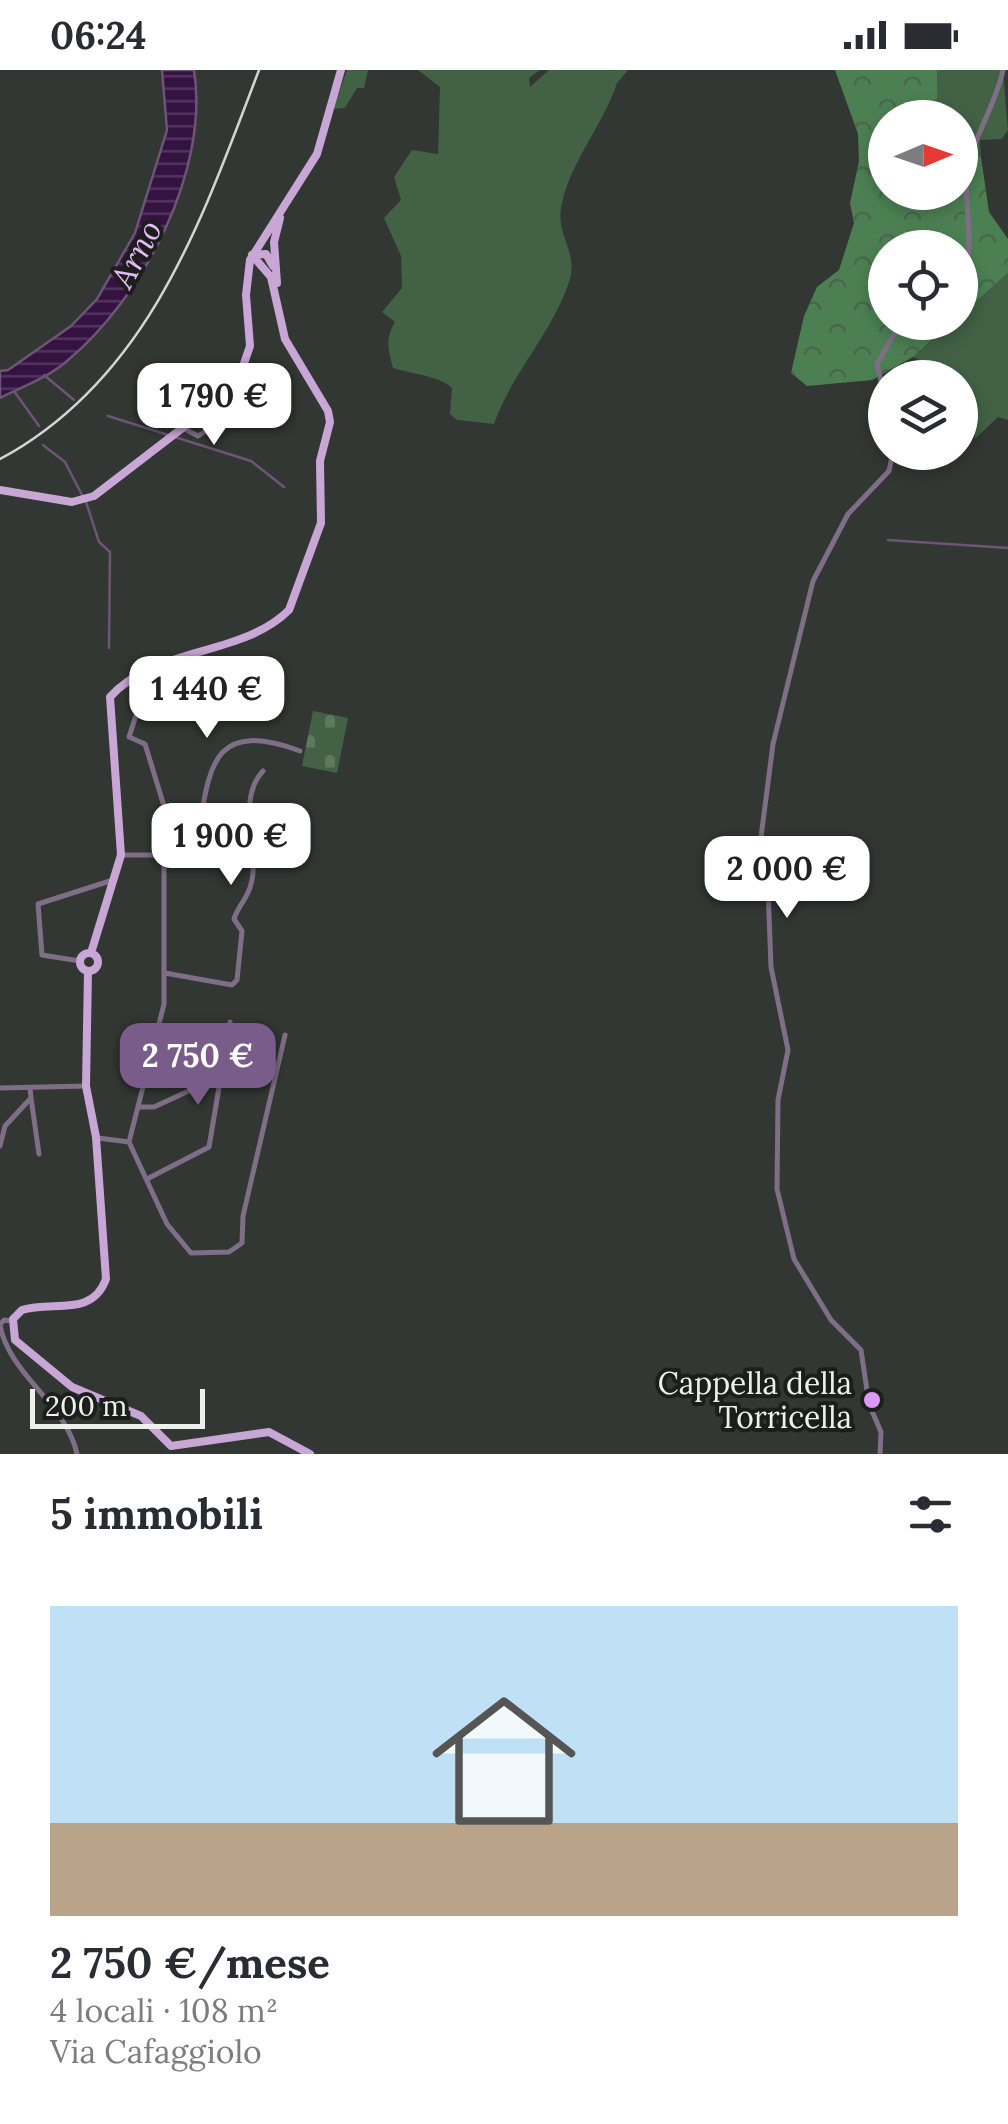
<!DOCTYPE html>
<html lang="it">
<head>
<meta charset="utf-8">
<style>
  :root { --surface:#fff; --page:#f7f7f7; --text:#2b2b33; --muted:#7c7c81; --accent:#7a5c8a }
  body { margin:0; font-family:Lora,serif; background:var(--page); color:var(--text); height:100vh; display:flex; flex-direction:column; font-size:38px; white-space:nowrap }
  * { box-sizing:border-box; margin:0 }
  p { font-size:32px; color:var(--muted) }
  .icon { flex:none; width:55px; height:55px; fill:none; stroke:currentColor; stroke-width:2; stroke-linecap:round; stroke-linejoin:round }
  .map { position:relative; height:1384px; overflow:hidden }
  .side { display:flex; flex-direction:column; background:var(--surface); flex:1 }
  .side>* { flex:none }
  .needle { width:65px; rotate:88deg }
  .controls { position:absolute; left:868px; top:30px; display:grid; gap:20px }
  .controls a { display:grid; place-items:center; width:110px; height:110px; border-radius:50%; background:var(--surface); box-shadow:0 5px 15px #0003; font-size:50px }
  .scale { position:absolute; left:30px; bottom:25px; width:175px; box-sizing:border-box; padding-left:10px; border:5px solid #edf0ed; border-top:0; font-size:28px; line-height:35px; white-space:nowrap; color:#edf0ed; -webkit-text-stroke:8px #1c1e1c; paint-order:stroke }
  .price { position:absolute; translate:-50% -85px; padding:0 22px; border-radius:20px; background:#fff; color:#222; font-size:32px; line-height:65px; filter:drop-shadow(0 2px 5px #0008) }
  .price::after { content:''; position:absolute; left:50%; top:60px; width:30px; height:22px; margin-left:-15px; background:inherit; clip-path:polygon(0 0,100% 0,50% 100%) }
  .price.active { background:var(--accent); color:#fff }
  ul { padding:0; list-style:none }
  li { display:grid; align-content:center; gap:20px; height:530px; padding:0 50px }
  li span { display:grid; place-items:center; height:310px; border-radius:0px; color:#555 }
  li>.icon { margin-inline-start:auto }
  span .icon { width:180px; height:180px; fill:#fffc; stroke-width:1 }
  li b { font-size:42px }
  h2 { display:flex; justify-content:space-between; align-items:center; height:120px; padding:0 50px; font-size:42px }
  .status { display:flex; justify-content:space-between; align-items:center; height:70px; padding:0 50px; background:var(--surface); direction:ltr }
  .status svg { height:28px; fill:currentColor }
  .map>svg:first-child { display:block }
</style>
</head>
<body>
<div class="status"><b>06:24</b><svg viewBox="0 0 49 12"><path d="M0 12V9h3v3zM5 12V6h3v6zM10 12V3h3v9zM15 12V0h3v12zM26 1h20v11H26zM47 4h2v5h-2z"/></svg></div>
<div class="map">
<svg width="1008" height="1384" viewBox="0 0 1008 1384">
  <defs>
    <pattern id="forest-crowns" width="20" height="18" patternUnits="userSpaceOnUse" patternTransform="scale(2.5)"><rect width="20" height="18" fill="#4c8052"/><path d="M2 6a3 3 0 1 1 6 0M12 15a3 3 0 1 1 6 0" fill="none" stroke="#4a674d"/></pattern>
    <pattern id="cemetery-stones" width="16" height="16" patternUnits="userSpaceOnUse" patternTransform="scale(2.5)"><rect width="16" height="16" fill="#426145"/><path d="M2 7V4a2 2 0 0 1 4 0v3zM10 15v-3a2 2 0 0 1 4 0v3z" fill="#5e7860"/></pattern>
    <pattern id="water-rules" width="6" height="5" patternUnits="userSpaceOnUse" patternTransform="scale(2.5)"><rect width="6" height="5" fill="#341241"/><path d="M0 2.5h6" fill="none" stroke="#52355d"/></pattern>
  </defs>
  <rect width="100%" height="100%" fill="#323733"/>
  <!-- grass -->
  <path fill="#426145" d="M347 0H368L364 18H357L345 38 333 39Z
    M418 0H540L529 8 530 17 549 0H628L617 13C603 56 569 93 561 138 556 165 579 183 569 212 552 263 512 303 494 354L457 350 450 344 452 318C440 306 412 304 393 298 388 280 385 269 395 252L382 242 402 218 401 186 384 148 401 130 394 107 412 80 438 84 440 17Z
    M937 0H1003L1008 60 1002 69 980 70 981 87 960 78V48L938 47Z
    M1008 203V350L998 347 975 369V363L960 352V308L913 287 939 258 960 252V246Z"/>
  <!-- forest -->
  <path fill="url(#forest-crowns)" d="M835 0H937L938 47 885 48V122H960V78L981 87 989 142 1008 169V203L960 246V178H885V252L949 253 913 287 872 310 807 316 791 303 804 246 817 217 839 200 854 153 850 133 859 91 858 64Z"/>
  <!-- cemetery -->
  <path fill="url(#cemetery-stones)" d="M313 641 348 648 337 703 302 696Z"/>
  <!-- water -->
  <path fill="url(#water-rules)" stroke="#6c5575" stroke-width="2.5" d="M162 0H194C210 100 143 228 67 291 49 307 22 317 0 328V301L8 300 71 256 97 229 135 163 167 60Z"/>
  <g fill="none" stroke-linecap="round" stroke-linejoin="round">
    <!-- stream -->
    <path stroke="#6c5575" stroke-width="2.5" d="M44 305 74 330
      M14 321 39 356
      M108 346 251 391 284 417
      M43 375 65 392 82 425
      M86 432 99 472 110 482 109 578
      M888 470 1008 478"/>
    <!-- minor -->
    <path stroke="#7f6f86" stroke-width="5" d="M960 211C978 182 963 135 967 103 971 71 996 35 1003 0
      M885 328 877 294 901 252
      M183 358 198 366 220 352 235 336
      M139 636 129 667 145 674 164 736V934L129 1072 167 1154 191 1183 229 1182 242 1173 243 1146 285 965
      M121 785H185L196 776C210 701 207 647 300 681
      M80 891 42 885 38 834 113 810
      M165 903 232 915 237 910 242 861 234 849C238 836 248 828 251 814 261 778 235 731 263 701
      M0 1018 86 1016
      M31 1028 39 1084
      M140 1037H154L193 1019
      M98 1068 129 1072
      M0 1076 5 1056 31 1028 30 1018
      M147 1109 209 1077 230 952
      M12 1251 4 1250 0 1255C9 1305 66 1333 77 1384
      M880 1384 881 1362 869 1334 861 1280 831 1250 794 1189 777 1119 778 1030 788 980 771 897 768 818 760 775 773 674 813 511 848 444 889 401 893 382"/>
    <!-- primary -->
    <path stroke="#c8a6d6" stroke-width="8" d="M252 185 266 184 273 196
      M277 213 274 172 280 148
      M0 420 72 432 94 426 202 343 240 305 250 276 246 225 250 190 317 84 341 0
      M80 892a9 9 0 1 1 18 0a9 9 0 1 1-18 0Z
      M91 883 121 785 110 627C156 576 242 587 289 540L321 453 320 391 330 352 328 341 285 269 271 207 252 185
      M88 901 86 1016 96 1067 106 1209C92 1248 52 1230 22 1240L13 1249 15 1270 72 1317 141 1346 171 1376 269 1362 310 1384"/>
    <!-- rail -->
    <path stroke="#d2d5d2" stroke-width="2.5" d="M0 389C149 309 202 149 259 0"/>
  </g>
  <!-- markers -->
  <circle fill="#db99f5" stroke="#1c1e1c" stroke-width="4" cx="872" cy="1330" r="10"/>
  <g text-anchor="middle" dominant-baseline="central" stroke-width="8" stroke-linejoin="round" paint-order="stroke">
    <!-- poi labels -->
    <g font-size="30" fill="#edf0ed" stroke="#1c1e1c" text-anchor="end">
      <text x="852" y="1313">Cappella della<tspan x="852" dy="34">Torricella</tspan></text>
    </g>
    <!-- water labels -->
    <g font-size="32" font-style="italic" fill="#e5b9f7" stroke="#1c1e1c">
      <text transform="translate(136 184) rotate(-62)">Arno</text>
    </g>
  </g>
</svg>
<div class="controls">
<a><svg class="needle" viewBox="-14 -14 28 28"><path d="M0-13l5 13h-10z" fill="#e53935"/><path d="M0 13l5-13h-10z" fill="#7c7c81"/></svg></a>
<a><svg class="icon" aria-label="locate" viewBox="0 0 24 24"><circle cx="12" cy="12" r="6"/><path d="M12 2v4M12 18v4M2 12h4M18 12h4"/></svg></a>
<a><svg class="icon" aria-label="layers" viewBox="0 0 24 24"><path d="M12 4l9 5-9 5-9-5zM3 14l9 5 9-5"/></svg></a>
</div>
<div class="scale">200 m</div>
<b class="price" style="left:214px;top:378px">1 790 €</b>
<b class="price" style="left:207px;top:671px">1 440 €</b>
<b class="price" style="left:231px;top:818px">1 900 €</b>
<b class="price" style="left:787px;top:851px">2 000 €</b>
<b class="price active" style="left:198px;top:1038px">2 750 €</b>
</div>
<section class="side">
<h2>5 immobili<svg class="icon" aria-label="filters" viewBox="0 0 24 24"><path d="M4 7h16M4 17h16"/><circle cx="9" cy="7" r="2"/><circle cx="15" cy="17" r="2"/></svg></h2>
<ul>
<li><span style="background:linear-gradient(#bfe0f5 70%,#b9a48a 0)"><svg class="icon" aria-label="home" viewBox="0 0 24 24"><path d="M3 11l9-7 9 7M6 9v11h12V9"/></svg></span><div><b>2 750 €/mese</b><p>4 locali · 108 m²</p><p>Via Cafaggiolo</p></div></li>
</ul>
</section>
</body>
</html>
